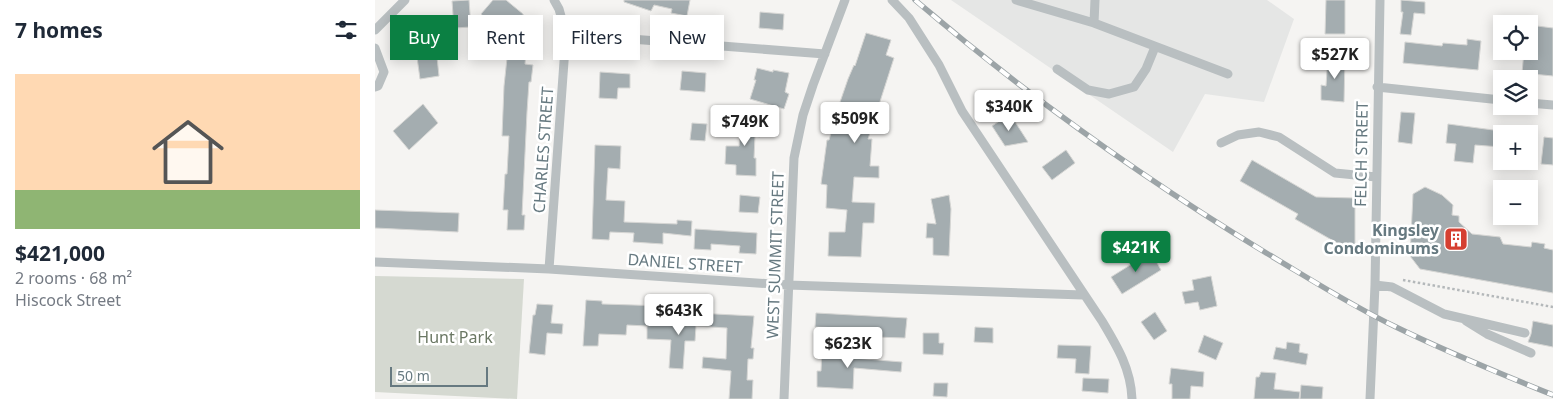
<!DOCTYPE html>
<html lang="en">
<head>
<meta charset="utf-8">
<style>
  :root { --surface:#fff; --page:#f2f2f3; --text:#1f2937; --muted:#747a83; --accent:#0b8043 }
  body { margin:0; font-family:"Noto Sans",sans-serif; background:var(--page); color:var(--text); height:100vh; display:flex; flex-direction:column; font-size:19px; white-space:nowrap }
  * { box-sizing:border-box; margin:0 }
  p { font-size:16px; color:var(--muted) }
  .icon { flex:none; width:28px; height:28px; fill:none; stroke:currentColor; stroke-width:2; stroke-linecap:round; stroke-linejoin:round }
  .map { position:relative; flex:1; overflow:hidden }
  .sheet { display:flex; flex-direction:column; background:var(--surface); width:375px }
  .sheet>* { flex:none }
  .guide { position:absolute; left:15px; top:15px; width:475px; height:45px; display:flex; gap:10px }
  .controls { position:absolute; left:1118px; top:15px; display:grid; gap:10px }
  .controls a { display:grid; place-items:center; width:45px; height:45px; border-radius:0px; background:var(--surface); box-shadow:0 2px 12px #0003; font-size:25px }
  .scale { position:absolute; left:15px; bottom:12px; width:98px; box-sizing:border-box; padding-left:5px; border:2px solid #667980; border-top:0; font-size:14px; line-height:18px; white-space:nowrap; color:#667980; -webkit-text-stroke:4px #fff; paint-order:stroke }
  .price { position:absolute; translate:-50% -42px; padding:0 11px; border-radius:5px; background:#fff; color:#222; font-size:16px; line-height:32px; filter:drop-shadow(0 1px 2px #0008) }
  .price::after { content:''; position:absolute; left:50%; top:30px; width:15px; height:11px; margin-left:-8px; background:inherit; clip-path:polygon(0 0,100% 0,50% 100%) }
  .price.active { background:var(--accent); color:#fff }
  ul { padding:0; list-style:none }
  li { display:grid; align-content:center; gap:10px; height:265px; padding:0 15px }
  li span { display:grid; place-items:center; height:155px; border-radius:0px; color:#555 }
  li>.icon { margin-inline-start:auto }
  span .icon { width:90px; height:90px; fill:#fffc; stroke-width:1 }
  li b { font-size:21px }
  h2 { display:flex; justify-content:space-between; align-items:center; height:60px; padding:0 15px; font-size:21px }
  .pill { padding:0 18px; border-radius:0px; background:var(--surface); box-shadow:0 2px 12px #0003; font-size:18px; line-height:45px }
  .pill.active { background:var(--accent); color:#fff }
  main { display:flex; flex:1; min-height:0 }
  .map>svg:first-child { display:block }
</style>
</head>
<body>
<main>
<section class="sheet">
<h2>7 homes<svg class="icon" aria-label="filters" viewBox="0 0 24 24"><path d="M4 7h16M4 17h16"/><circle cx="9" cy="7" r="2"/><circle cx="15" cy="17" r="2"/></svg></h2>
<ul>
<li><span style="background:linear-gradient(#ffd9b3 75%,#8fb573 0)"><svg class="icon" aria-label="home" viewBox="0 0 24 24"><path d="M3 11l9-7 9 7M6 9v11h12V9"/></svg></span><div><b>$421,000</b><p>2 rooms · 68 m²</p><p>Hiscock Street</p></div></li>
</ul>
</section>
<div class="map">
<svg width="1178" height="399" viewBox="0 0 1178 399">
  <rect width="100%" height="100%" fill="#f5f4f2"/>
  <!-- built -->
  <path fill="#e5e6e5" d="M576 0H892L919 19 889 102 830 94 798 152Z"/>
  <!-- green -->
  <path fill="#d5d9d1" d="M0 276 149 279 142 399 0 392Z"/>
  <!-- building -->
  <path fill="#a4adb0" stroke="#d6d6d4" d="M94 0 96 27 79 28 77 1Z
    M118 0H131L148 14 156 41 152 42 150 64 158 65 156 82H154L152 112 147 215H150L149 230H132L133 210H128L130 174H132L134 136H127L129 86 132 58 126 39 122 41 117 24 106 14Z
    M249 0H315L312 16 296 13 297 9 279 5 276 11 249 2Z
    M951 0H970V34H950Z
    M1026 0 1050 2V14L1039 13 1036 35 1025 34 1028 12H1026Z
    M385 12 409 14 408 30 384 28Z
    M1154 25 1178 28V76L1147 73 1149 51H1154Z
    M491 33 516 40 511 55 519 58 493 139H497L495 166H504V178L479 177 477 202 500 203 499 223H488L486 257 453 256 454 232H470L472 210 451 208 452 185 446 184 452 140H454L464 105 473 79 479 65 480 66Z
    M60 38 64 76 45 79 42 57H37L35 41Z
    M1092 39 1106 41 1103 70 1028 63 1030 42 1067 46 1068 43 1092 45Z
    M953 55 970 56 969 102 946 100V85L951 86Z
    M382 68 398 72V70L414 73 410 92 414 94 409 109 375 99 381 80H379Z
    M307 71 331 73 330 92 305 90Z
    M225 72 255 74V88H243L242 99 224 98Z
    M48 104 63 123 34 150 18 131Z
    M1026 112 1040 113 1037 144 1023 142Z
    M635 114 653 142 630 146 617 126Z
    M367 115 387 117 385 137 380 136 379 158H381V176L361 175V165L350 164 351 146H364Z
    M317 123 332 124 330 141 315 140Z
    M1073 124 1126 131V147L1100 145 1098 163 1079 161 1081 144 1071 143Z
    M1169 137 1178 138V165L1166 164Z
    M220 145 246 146 245 169 233 168 231 200 250 201 249 222 302 224V220L317 221 316 236 288 233V244L258 242 259 233 235 232 234 240 217 239Z
    M691 150 700 163 677 180 667 167Z
    M877 160 941 197 980 198V247H969L920 219 923 214 865 181Z
    M1050 187 1067 195 1078 205 1077 215 1084 216V222L1097 234 1125 237 1128 244 1156 247 1157 242 1170 244 1169 248 1178 250V293L1045 269 1035 256 1038 194Z
    M365 195 385 197 383 213 364 212Z
    M574 195 576 209 574 256 558 255V238H551L552 223 561 224 556 199Z
    M0 210 84 213 83 232 0 228Z
    M320 229 382 233 381 254 364 253 365 246 336 244V250L319 249Z
    M776 252 786 270 747 294 736 277Z
    M836 276 842 306 825 310 823 302 810 304 807 292 819 290 817 280Z
    M211 300 227 301V304L290 306V309L322 310 321 313 379 316 376 348H379L378 359H373L372 380H378L377 399H354L356 371 327 368 328 357 351 359 352 328 321 326 320 341H310L308 369 294 368 296 340 272 339V326L252 325 251 335 224 334 223 346H208Z
    M162 304 178 305 176 323 188 324 187 334 172 333 170 355 154 353 158 315H160Z
    M780 312 792 331 779 340 766 322Z
    M441 313 532 318 530 338 468 336V328L440 327Z
    M1158 321 1178 325V347L1153 342 1156 334Z
    M600 327 618 328V343L599 342Z
    M548 333H564V343H569L568 355 548 354Z
    M829 335 848 343 841 360 823 352Z
    M912 342 925 344 924 352 933 354 931 365 898 359 901 347 911 349Z
    M683 345 716 346 714 374 700 373 701 359 682 358Z
    M447 348 460 349V352L478 354V358L527 362 526 372 479 368 478 389 442 387V371H446Z
    M796 368 829 372 828 387 816 386 815 399H797V384H794Z
    M886 372 901 373 899 389 925 392 924 399H879L881 377H884Z
    M708 378 734 379 733 393 707 391Z
    M559 383H573L572 397 558 396Z
    M926 385 948 387 947 399H925Z"/>
  <g fill="none" stroke-linecap="round" stroke-linejoin="round">
    <!-- path -->
    <path stroke="#b4b8ba" stroke-width="2.5" stroke-dasharray="2.5 2.5" stroke-linecap="butt" d="M1028 280 1178 307"/>
    <!-- minor -->
    <path stroke="#b9bfc1" stroke-width="9" d="M517 0 534 18 564 65 587 111 727 321C742 346 756 369 757 399
      M641 0 719 23 720 0
      M719 23 853 74
      M0 30 30 0
      M191 34 450 54
      M0 48 9 72 3 86 0 87
      M682 69 713 90 734 94 759 87 771 69 780 47
      M1002 87 1126 100
      M1154 103 1178 105
      M846 143 863 135 884 132 904 137 960 173 1001 177
      M0 262 174 269 413 285 708 295
      M174 269 191 34 184 9 179 0
      M1000 285 1017 287 1069 314 1150 333
      M1091 321 1112 334 1156 353
      M409 399 419 158 428 115 438 85 470 0
      M995 399 1000 285 1005 0"/>
    <!-- rail casing -->
    <g stroke="#9ca4a7" stroke-width="5.5">
      <path id="rail" d="M540 0C650 94 769 179 893 254 935 279 977 306 1021 327 1072 352 1126 374 1178 395"/>
    </g>
    <!-- rail -->
    <use href="#rail" stroke="#fff" stroke-width="4" stroke-dasharray="11" stroke-linecap="butt"/>
  </g>
  <!-- icons -->
  <defs>
    <g id="building-square" transform="scale(1.25)"><rect x="-9" y="-9" width="18" height="18" rx="4" fill="#d53f31" stroke="#fff"/><path d="M-4-6H4V6H1V3H-1V6H-4ZM-2.5-4.3h1.7v1.8h-1.7ZM.8-4.3h1.7v1.8H.8ZM-2.5-1h1.7V.8h-1.7ZM.8-1h1.7V.8H.8Z" fill="#fff"/></g>
  </defs>
  <g fill-rule="evenodd">
    <use href="#building-square" x="1081" y="239"/>
  </g>
  <g text-anchor="middle" dominant-baseline="central" stroke-width="5" stroke-linejoin="round" paint-order="stroke">
    <!-- street labels -->
    <g font-size="16" fill="#667980" stroke="#fff">
      <text transform="translate(168 150) rotate(-86)">CHARLES STREET</text>
      <text transform="translate(986 154) rotate(-89)">FELCH STREET</text>
      <text transform="translate(400 255) rotate(-88)">WEST SUMMIT STREET</text>
      <text transform="translate(310 263) rotate(4)">DANIEL STREET</text>
    </g>
    <!-- poi labels -->
    <g font-size="16" font-weight="bold" fill="#667980" stroke="#fff" text-anchor="end">
      <text x="1064" y="230">Kingsley<tspan x="1064" dy="18">Condominums</tspan></text>
    </g>
    <!-- park labels -->
    <g font-size="16" fill="#6b7864" stroke="#fff">
      <text x="80" y="337">Hunt Park</text>
    </g>
  </g>
</svg>
<div class="controls">
<a><svg class="icon" aria-label="locate" viewBox="0 0 24 24"><circle cx="12" cy="12" r="6"/><path d="M12 2v4M12 18v4M2 12h4M18 12h4"/></svg></a>
<a><svg class="icon" aria-label="layers" viewBox="0 0 24 24"><path d="M12 4l9 5-9 5-9-5zM3 14l9 5 9-5"/></svg></a>
<a>+</a>
<a>−</a>
</div>
<div class="scale">50 m</div>
<b class="price" style="left:960px;top:80px">$527K</b>
<b class="price" style="left:634px;top:132px">$340K</b>
<b class="price" style="left:480px;top:144px">$509K</b>
<b class="price" style="left:370px;top:147px">$749K</b>
<b class="price active" style="left:761px;top:273px">$421K</b>
<b class="price" style="left:304px;top:336px">$643K</b>
<b class="price" style="left:473px;top:369px">$623K</b>
<div class="guide">
<a class="pill active">Buy</a>
<a class="pill">Rent</a>
<a class="pill">Filters</a>
<a class="pill">New</a>
</div>
</div>
</main>
</body>
</html>
